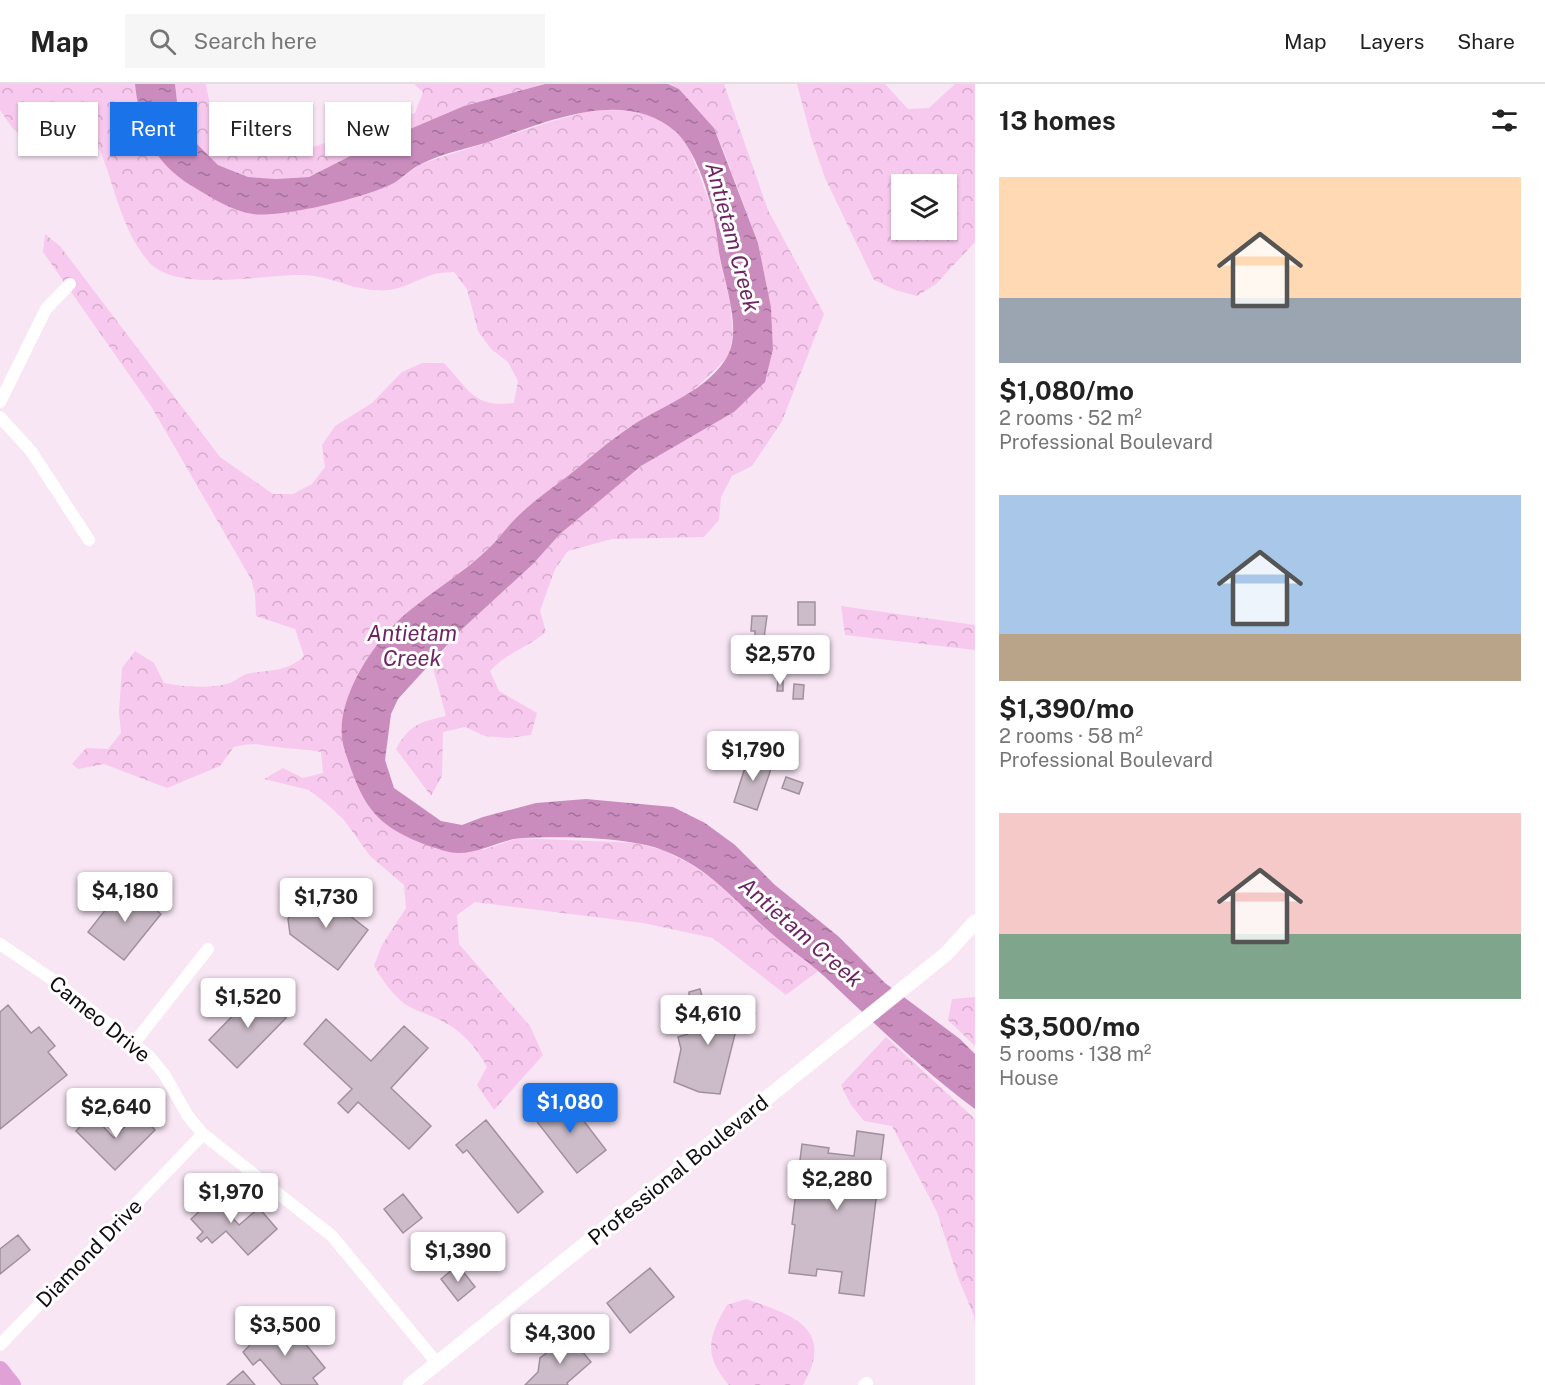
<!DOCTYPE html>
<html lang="en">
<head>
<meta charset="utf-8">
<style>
  :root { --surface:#fff; --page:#f6f6f6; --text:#222; --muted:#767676; --line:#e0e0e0; --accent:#1a73e8 }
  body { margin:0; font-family:"Public Sans",sans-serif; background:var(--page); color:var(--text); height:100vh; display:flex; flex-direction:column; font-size:22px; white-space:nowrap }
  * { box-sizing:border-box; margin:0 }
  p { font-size:20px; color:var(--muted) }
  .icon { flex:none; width:33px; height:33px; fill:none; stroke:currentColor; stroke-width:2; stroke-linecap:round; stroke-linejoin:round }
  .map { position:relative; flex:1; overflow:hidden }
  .panel { display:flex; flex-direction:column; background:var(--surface); width:570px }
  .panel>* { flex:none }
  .hud { position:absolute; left:18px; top:18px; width:570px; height:54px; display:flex; gap:12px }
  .buttons { position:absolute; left:891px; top:90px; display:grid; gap:12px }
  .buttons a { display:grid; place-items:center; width:66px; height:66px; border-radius:0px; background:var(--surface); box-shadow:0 2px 4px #0004; font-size:30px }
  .price { position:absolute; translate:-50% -51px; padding:0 14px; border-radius:6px; background:#fff; color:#222; font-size:20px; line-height:39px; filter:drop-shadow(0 2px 3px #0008) }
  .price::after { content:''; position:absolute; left:50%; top:36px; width:18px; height:14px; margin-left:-9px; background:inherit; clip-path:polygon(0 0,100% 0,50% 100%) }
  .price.active { background:var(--accent); color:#fff }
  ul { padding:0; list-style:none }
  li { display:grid; align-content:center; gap:12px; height:318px; padding:0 24px }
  li span { display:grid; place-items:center; height:186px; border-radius:0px; color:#555 }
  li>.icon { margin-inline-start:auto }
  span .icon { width:108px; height:108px; fill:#fffc; stroke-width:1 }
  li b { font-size:26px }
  h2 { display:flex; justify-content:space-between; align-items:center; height:72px; padding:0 24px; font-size:26px }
  .tag { padding:0 21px; border-radius:0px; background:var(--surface); box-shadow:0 2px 4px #0004; font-size:21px; line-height:54px }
  .tag.active { background:var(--accent); color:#fff }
  header { display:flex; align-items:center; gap:36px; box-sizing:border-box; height:84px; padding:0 30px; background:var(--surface); border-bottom:2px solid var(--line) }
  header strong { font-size:28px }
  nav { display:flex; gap:33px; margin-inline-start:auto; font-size:21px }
  .search { width:420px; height:54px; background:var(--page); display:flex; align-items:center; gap:15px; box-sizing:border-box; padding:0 21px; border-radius:0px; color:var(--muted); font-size:22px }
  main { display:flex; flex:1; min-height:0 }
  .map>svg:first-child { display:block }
</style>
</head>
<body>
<header>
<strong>Map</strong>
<div class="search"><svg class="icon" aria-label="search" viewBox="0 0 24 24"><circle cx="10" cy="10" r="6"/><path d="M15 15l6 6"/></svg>Search here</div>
<nav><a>Map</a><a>Layers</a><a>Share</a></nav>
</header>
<main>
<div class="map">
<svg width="975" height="1301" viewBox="0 0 975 1301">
  <defs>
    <pattern id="forest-crowns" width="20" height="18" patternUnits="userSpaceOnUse" patternTransform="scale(1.5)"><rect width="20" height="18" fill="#f8c9ee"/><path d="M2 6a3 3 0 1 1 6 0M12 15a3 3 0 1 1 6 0" fill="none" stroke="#d4abcb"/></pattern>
    <pattern id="water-ripples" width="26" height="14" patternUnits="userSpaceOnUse" patternTransform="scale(1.5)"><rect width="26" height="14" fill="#c98cbd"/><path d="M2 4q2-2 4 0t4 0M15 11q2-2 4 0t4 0" fill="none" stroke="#a27198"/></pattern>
  </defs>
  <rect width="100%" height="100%" fill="#f8e6f4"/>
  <!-- forest -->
  <path fill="url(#forest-crowns)" fill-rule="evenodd" d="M0 0H135L146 55 288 128 350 114 391 101 421 80 553 37 592 26H628L652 32 672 45 688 61 716 136 720 177 730 218 733 250 729 270 716 285 688 311 629 343 580 382 519 431 487 467 393 541 353 691 483 766 518 754 636 759 663 766 690 780 727 804 765 844 818 887 786 911 713 854 643 839 475 818 457 831 459 860 530 942 543 971 494 1026 477 1001 487 983C476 963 462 947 442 937 427 929 412 927 400 916 389 906 382 895 374 882L382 861 406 824 404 801 370 772 344 736 327 720 309 706 264 695 283 684 303 694 323 689 321 668C306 665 292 665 277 663 257 661 256 658 234 663L220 682 167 704 104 680 78 685 72 680 86 664 108 665 121 649 119 628 122 584 135 567 154 579 164 599C184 603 210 605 230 599 237 596 243 590 251 589 271 586 289 587 304 572L295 545 256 532 255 510 251 495 151 322 43 168 45 150 60 162 220 373 273 410H293L312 400 325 383 322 361 335 342 372 319 402 288 422 279H444C470 306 473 324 514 319L518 297 508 278 491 265 478 247 467 205 454 188C447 189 438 188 432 191 417 195 404 205 388 206 356 209 334 192 303 191 265 190 174 210 148 177 121 145 115 102 99 64L32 58 13 45 0 26Z
    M175 0H206C212 47 244 78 292 70L415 29 423 8 414 0H545L464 22 370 62 309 93 276 95 248 93 218 81 197 60 179 35Z
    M668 0H724L768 126 824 230 782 337 752 382 732 392 721 413 719 436 704 453 612 455 568 467 555 485 540 527 546 548C525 565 508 568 490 587L499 607 537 629 531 651 507 654 485 652 465 643 443 648 442 692 431 712 396 665C410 640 420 638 446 632L432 580 460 547 533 480 560 450 641 382 734 328 773 265 771 223 758 159 724 68 714 44 679 5Z
    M797 0H885L908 25 929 24 955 0H975V158L936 200 917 212 895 206 874 196 825 94 811 53ZM902 100H946V146H902Z
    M841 522 975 541V566L845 551Z
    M975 913V962L948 936 952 915Z
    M886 953 975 1035V1242L974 1232 957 1191 937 1128 892 1042 864 1037 851 1021 841 1001Z
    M746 1215C792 1231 836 1244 803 1301H729C703 1271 708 1253 727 1221Z"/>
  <!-- water -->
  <path fill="url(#water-ripples)" d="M135 0H175L179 35 197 60 218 81 248 93 276 95 309 93 370 62 464 22 545 0H668L679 5 714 44 758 159 771 223 773 265 765 298 734 328 641 382 560 450 533 480 460 547 398 615 391 630 385 676 394 704 441 737 462 741 483 733 536 719 586 715 673 723 705 739 735 761 775 801 838 852 885 899 960 955 975 970V1025C921 985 873 938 824 892 805 875 782 860 763 842 729 810 704 780 657 764 623 753 559 752 523 754 501 755 482 769 458 769 448 769 436 764 426 761 383 744 367 730 351 685 348 676 343 664 342 653 338 616 367 570 391 544 416 517 459 493 487 466 498 456 506 444 517 433 532 418 551 405 569 391 589 375 609 357 630 343 661 322 710 306 728 271 743 241 721 192 718 161 715 128 700 71 676 48 623 1 542 40 485 59 464 65 441 70 421 80 411 85 403 93 394 99 368 113 282 134 253 130 232 127 210 113 192 102 152 78 140 45 135 0Z"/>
  <!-- building -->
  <path fill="#ccbcc9" stroke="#a0909c" stroke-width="1.5" d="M798 518H815V541H798Z
    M752 532H767L764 554H755V547H751Z
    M782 563 800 564 799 589 781 588Z
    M801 573H819V589H801Z
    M778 596H783V607H777Z
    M794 600 804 601 803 615H793Z
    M749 671 773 679 757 726 734 718Z
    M786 693 803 699 799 710 782 704Z
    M125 801 161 830 124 876 88 848Z
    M313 803 368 846 338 886 290 850 288 835Z
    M700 905 711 943 716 944 743 917 755 929 735 950 720 1010 699 1008 674 998 681 965 678 953 688 950 692 940 685 915 689 914V908Z
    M258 906 286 934 237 984 209 956Z
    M8 921 31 949 39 943 55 962 48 968 67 991 0 1045V928Z
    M326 935 371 977 404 942 428 964 391 1004 431 1042 409 1065 358 1018 348 1029 338 1019 352 1005 304 960Z
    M564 1011 606 1066 577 1089 534 1034Z
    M138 1029 155 1046 115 1086 76 1047 92 1031 114 1054Z
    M486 1036 543 1108 518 1129 467 1066 463 1069 456 1061Z
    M857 1047 884 1051 864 1212 839 1209 842 1188 817 1185 816 1192 789 1189 795 1141 792 1140 802 1060 829 1064 828 1069 854 1072Z
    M205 1104 239 1141 259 1124 277 1145 248 1171 226 1147 212 1159 207 1153 201 1158 197 1154 203 1148 191 1135 202 1125 193 1115Z
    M403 1110 422 1134 403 1149 384 1125Z
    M18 1151 30 1166 0 1190V1165Z
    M458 1181 475 1203 458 1217 441 1195Z
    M650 1184 674 1213 630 1249 607 1219Z
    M269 1242 273 1247 279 1242 284 1247 291 1242 325 1284 313 1294 318 1301H282L260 1275 253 1281 243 1268Z
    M569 1252 591 1278 567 1299 568 1301H525L538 1288 540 1274Z
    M243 1287 255 1301H227Z"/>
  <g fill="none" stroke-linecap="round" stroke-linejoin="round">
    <!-- minor -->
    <path stroke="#fff" stroke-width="12" d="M0 318 46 225 70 200
      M0 333 31 367 89 456
      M0 860 53 896 149 972 164 990 188 1032 203 1050 332 1152 437 1279
      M134 959 208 865
      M0 1261 203 1050
      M864 1301 867 1299"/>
    <!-- tertiary -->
    <path stroke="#fff" stroke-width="15" d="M410 1301 946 870 975 838"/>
    <!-- primary -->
    <path stroke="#e0a1d7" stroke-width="18" d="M0 1286 12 1301"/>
  </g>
  <g text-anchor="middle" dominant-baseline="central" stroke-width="6" stroke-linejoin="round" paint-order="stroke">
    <!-- street labels -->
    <g font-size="21" fill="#110c10" stroke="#fff">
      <text transform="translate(100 935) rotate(39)">Cameo Drive</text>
      <text transform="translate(678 1086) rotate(-39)">Professional Boulevard</text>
      <text transform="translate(89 1169) rotate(-46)">Diamond Drive</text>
    </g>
    <!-- water labels -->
    <g font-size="22" font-style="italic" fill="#6d2563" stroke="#fff">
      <text transform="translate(733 153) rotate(75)">Antietam Creek</text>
      <text x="412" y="549">Antietam<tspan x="412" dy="25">Creek</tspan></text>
      <text transform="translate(801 848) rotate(41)">Antietam Creek</text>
    </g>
  </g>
</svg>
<div class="buttons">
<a><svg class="icon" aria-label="layers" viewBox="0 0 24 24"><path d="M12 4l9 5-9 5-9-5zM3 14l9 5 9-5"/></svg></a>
</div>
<b class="price" style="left:780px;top:602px">$2,570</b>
<b class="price" style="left:753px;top:698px">$1,790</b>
<b class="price" style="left:125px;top:839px">$4,180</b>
<b class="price" style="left:326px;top:845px">$1,730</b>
<b class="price" style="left:248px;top:945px">$1,520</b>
<b class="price" style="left:708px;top:962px">$4,610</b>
<b class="price active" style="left:570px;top:1050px">$1,080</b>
<b class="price" style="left:116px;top:1055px">$2,640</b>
<b class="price" style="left:837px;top:1127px">$2,280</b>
<b class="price" style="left:231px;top:1140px">$1,970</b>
<b class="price" style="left:458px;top:1199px">$1,390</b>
<b class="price" style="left:285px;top:1273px">$3,500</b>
<b class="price" style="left:560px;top:1281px">$4,300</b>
<div class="hud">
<a class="tag">Buy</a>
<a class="tag active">Rent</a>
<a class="tag">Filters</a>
<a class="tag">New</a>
</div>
</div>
<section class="panel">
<h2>13 homes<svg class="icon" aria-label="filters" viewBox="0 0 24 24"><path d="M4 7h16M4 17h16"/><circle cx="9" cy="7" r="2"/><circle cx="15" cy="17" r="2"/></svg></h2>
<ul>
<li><span style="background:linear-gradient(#ffd9b3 65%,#9aa5b1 0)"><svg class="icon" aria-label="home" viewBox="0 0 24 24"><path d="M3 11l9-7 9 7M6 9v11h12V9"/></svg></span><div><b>$1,080/mo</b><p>2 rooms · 52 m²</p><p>Professional Boulevard</p></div></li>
<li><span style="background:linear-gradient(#a9c7e8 75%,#b9a48a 0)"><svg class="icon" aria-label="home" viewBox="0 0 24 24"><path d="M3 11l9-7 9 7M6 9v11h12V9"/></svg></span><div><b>$1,390/mo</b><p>2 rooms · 58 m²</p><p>Professional Boulevard</p></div></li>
<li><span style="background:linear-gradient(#f6c9c9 65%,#7fa58c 0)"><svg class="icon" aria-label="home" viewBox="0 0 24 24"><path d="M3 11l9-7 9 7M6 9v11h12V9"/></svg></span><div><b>$3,500/mo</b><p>5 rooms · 138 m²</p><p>House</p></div></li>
</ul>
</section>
</main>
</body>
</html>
